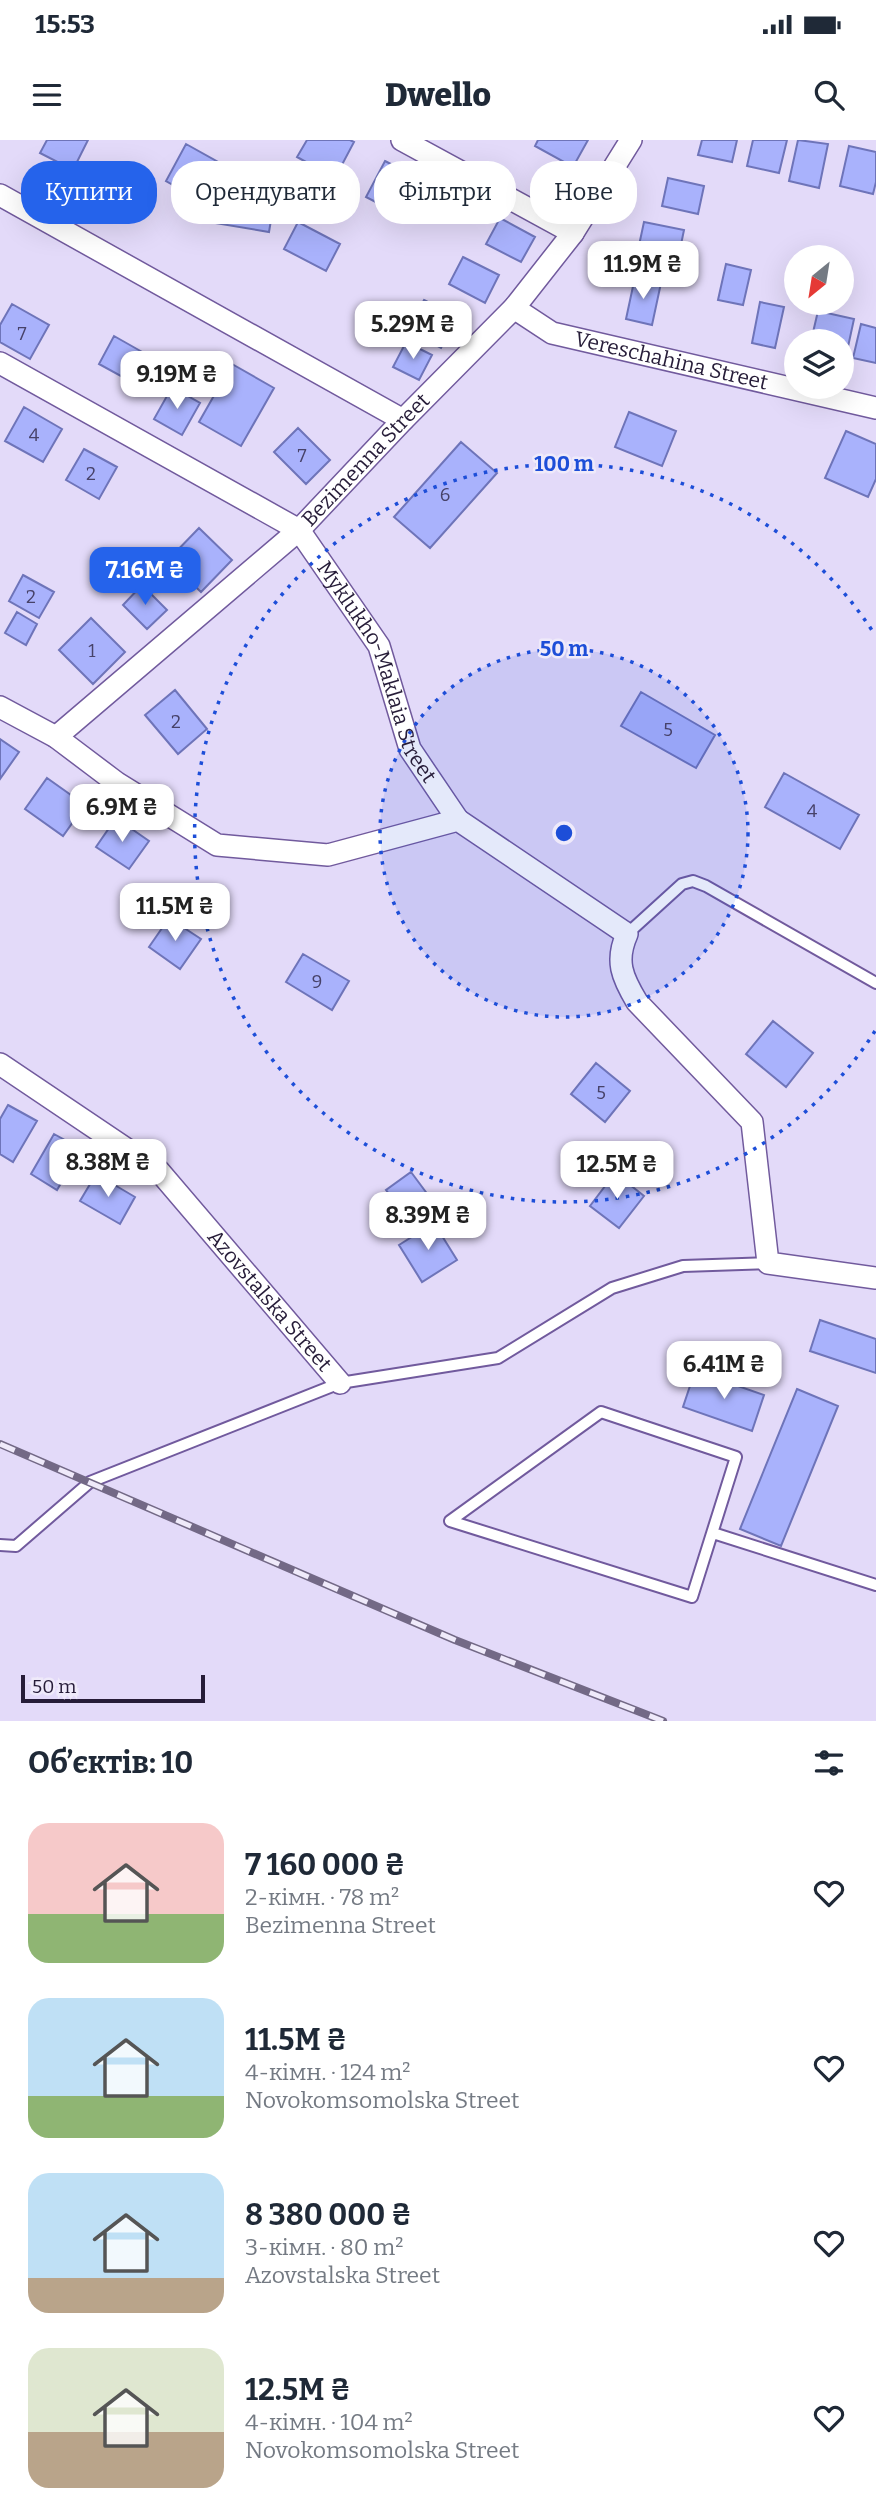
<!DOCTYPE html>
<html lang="uk">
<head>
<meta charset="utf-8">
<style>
  :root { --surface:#fff; --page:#f2f2f3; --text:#1f2937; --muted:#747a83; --accent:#2563eb }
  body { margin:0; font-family:Bitter,serif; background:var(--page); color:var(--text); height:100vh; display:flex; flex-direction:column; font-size:26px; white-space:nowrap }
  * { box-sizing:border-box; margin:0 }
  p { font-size:23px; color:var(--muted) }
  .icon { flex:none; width:38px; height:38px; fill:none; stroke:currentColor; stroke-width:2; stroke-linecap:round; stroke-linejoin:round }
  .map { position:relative; height:1581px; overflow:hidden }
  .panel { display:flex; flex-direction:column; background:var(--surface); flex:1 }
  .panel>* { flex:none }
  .guide { position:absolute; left:21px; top:21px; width:835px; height:63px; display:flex; gap:14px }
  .needle { width:46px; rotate:210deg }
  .tools { position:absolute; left:784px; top:105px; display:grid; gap:14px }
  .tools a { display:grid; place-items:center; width:70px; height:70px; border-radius:50%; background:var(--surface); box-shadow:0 7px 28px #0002; font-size:35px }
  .scale { position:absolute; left:21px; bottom:18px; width:184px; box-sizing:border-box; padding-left:7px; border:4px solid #261c38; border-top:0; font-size:19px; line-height:24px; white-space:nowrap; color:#261c38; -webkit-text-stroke:5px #efeafa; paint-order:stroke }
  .price { position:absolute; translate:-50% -60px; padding:0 16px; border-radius:14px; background:#fff; color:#222; font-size:23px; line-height:46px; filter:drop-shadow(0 2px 4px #0008) }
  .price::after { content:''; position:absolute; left:50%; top:42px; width:21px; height:16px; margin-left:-10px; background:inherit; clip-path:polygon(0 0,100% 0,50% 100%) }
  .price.current { background:var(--accent); color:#fff }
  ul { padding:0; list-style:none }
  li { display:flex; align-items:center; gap:21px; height:175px; padding:0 28px }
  li span { display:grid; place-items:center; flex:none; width:196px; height:140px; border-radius:21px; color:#555 }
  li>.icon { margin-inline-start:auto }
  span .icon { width:84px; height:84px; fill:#fffc; stroke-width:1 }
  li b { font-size:30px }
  h2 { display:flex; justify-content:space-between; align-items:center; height:84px; padding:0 28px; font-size:30px }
  .chip { padding:0 24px; border-radius:28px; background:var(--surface); box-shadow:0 7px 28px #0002; font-size:24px; line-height:63px }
  .chip.current { background:var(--accent); color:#fff }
  .status { display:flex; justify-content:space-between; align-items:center; height:49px; padding:0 35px; background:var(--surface); direction:ltr }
  .status svg { height:19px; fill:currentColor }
  header { display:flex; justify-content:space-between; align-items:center; height:91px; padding:0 28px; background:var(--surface); font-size:32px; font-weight:800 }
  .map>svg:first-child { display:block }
</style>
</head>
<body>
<div class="status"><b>15:53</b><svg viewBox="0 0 49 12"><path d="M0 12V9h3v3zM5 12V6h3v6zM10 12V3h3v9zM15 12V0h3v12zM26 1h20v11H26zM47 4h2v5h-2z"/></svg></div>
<header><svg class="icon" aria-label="menu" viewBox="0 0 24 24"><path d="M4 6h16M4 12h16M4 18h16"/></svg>Dwello<svg class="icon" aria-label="search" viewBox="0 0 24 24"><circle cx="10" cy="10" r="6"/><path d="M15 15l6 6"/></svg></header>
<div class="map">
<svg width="876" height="1581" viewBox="0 0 876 1581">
  <rect width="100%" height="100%" fill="#e3daf9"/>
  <!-- building -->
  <path fill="#a9b2fc" stroke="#6e74b9" stroke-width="2" d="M47 0H88L73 30 40 13Z
    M307 0H350L354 2 335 38 297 17Z
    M538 0H588L573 27 535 6Z
    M702 0H737L732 22 698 15Z
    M753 0H787L779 33 747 26Z
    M798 0 828 4 819 48 789 41Z
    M186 4 227 27 207 64 166 41Z
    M849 6 876 12V42L873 54 840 46Z
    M385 21 410 34 391 70 366 57Z
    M668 38 704 46 698 74 662 66Z
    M221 53 274 62 269 92 215 83Z
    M500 78 535 97 521 122 486 104Z
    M298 82 340 104 326 131 284 109Z
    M644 82 684 90 678 119 638 110Z
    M463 117 499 135 485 163 449 144Z
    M726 124 751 130 743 165 718 160Z
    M635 137 661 143 652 185 626 179Z
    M424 160 457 177 441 208 408 190Z
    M760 162 784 167 775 208 752 203Z
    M12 164 49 185 30 219 0 202V185Z
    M818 171 854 179 846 216 842 215V201H811Z
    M861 184 876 188V223L853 218Z
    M114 196 144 213 128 240 99 224Z
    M406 202 432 215 419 240 393 227Z
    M232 224 274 248 241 306 199 282Z
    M172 247 200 263 182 295 154 279Z
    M24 267 62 289 43 322 5 301Z
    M629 272 676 291 662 326 615 307Z
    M298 288 330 320 306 344 274 312Z
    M846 291 876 304V339L868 357 825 338Z
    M461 302 497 333 430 408 394 377Z
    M84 309 117 327 99 359 66 340Z
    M199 388 232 420 201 452 168 420Z
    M23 435 54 452 39 478 9 461Z
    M142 445 167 470 147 489 123 465Z
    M17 472 37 484 26 505 5 493Z
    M91 478 125 512 93 544 59 510Z
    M175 550 207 589 178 614 145 575Z
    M641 552 715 595 696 628 621 586Z
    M0 599 19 612 0 639Z
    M784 633 859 675 840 709 765 667Z
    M47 638 85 665 63 696 25 669Z
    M116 678 149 701 129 729 96 707Z
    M169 778 201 799 180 829 149 807Z
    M303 814 349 841 332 870 286 842Z
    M773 881 813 913 786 947 746 914Z
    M596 923 630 951 605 982 571 954Z
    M8 965 37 981 13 1022 0 1014V979Z
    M54 994 81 1009 57 1050 31 1034Z
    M411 1032 434 1063 410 1081 386 1050Z
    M615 1033 644 1056 619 1088 590 1066Z
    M96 1034 135 1057 120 1084 80 1061Z
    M434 1083 457 1120 422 1142 399 1105Z
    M820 1180 876 1199V1233L810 1211Z
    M695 1231 764 1255 752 1291 683 1267Z
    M797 1249 838 1266 781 1406 740 1389Z"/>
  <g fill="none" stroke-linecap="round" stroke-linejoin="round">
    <!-- service casing -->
    <g stroke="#715a9d" stroke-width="14">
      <path id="service" d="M627 794 682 744 693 741 706 746 876 843
        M601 1272 736 1317 692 1457 450 1381Z
        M713 1393 876 1445
        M0 1405 16 1406 90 1342 340 1243 498 1218 612 1148 683 1126 768 1123"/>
    </g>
    <!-- minor casing -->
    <g stroke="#715a9d" stroke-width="24">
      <g id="minor">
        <path d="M402 0 573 93"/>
        <path d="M0 55 403 280"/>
        <path id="s1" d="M514 168 552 193 876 268"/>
        <path id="s2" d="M0 223 299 390 379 506 410 609 458 680"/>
        <path d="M0 567 56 597 117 643 217 705 328 715 458 680 627 794C615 821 622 837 637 862L752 982 768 1123 876 1138"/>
        <path id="s3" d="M56 597 299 390 403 280 514 168 573 93 631 0"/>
        <path id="s4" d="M0 924 159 1031 340 1243"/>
      </g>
    </g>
    <!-- service -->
    <use href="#service" stroke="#fff" stroke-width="10"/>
    <!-- minor -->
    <use href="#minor" stroke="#fff" stroke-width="21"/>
    <!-- rail casing -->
    <g stroke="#736986" stroke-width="8">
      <path id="rail" d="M0 1304 455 1500 663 1581"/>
    </g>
    <!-- rail -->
    <use href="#rail" stroke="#efeafa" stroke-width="5" stroke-dasharray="16" stroke-linecap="butt"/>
  </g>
  <!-- distance rings -->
  <circle cx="564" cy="693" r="184" fill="#1d4ed8" fill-opacity=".12"/>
  <g fill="none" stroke="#1d4ed8" stroke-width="3.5" stroke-dasharray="3.5 7">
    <circle cx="564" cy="693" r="184"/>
    <path d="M875 891A369 369 0 1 1 875 495"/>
  </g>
  <g text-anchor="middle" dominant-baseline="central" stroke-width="5" stroke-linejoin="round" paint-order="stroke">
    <!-- number labels -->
    <g font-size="18" fill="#474269">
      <text x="22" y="194">7</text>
      <text x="34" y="295">4</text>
      <text x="302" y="316">7</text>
      <text x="91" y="334">2</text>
      <text x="445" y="355">6</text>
      <text x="31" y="457">2</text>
      <text x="92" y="511">1</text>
      <text x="176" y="582">2</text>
      <text x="668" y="590">5</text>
      <text x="812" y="671">4</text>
      <text x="317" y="842">9</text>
      <text x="601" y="953">5</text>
    </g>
    <!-- street labels -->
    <g font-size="21" fill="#261c38" stroke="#efeafa">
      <text stroke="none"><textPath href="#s1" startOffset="168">Vereschahina Street</textPath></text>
      <text stroke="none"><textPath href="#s3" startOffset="416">Bezimenna Street</textPath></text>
      <text stroke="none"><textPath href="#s2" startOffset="506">Myklukho-Maklaia Street</textPath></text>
      <text stroke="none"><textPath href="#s4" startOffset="362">Azovstalska Street</textPath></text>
    </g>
  </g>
  <circle cx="564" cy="693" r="10" fill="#1d4ed8" stroke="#efeafa" stroke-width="3.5"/>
  <g font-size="21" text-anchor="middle" font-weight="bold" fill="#1d4ed8" stroke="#efeafa" stroke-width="5" stroke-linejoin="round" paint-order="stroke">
    <text x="564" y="331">100 m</text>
    <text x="564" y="516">50 m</text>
  </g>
</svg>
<div class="tools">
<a><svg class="needle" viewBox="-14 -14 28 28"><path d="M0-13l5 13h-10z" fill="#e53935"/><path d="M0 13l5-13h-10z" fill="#747a83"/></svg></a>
<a><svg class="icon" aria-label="layers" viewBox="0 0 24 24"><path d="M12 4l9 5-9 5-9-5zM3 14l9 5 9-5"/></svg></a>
</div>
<div class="scale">50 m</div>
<b class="price" style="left:643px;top:161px">11.9M ₴</b>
<b class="price" style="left:413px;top:221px">5.29M ₴</b>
<b class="price" style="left:177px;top:271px">9.19M ₴</b>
<b class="price current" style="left:145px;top:467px">7.16M ₴</b>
<b class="price" style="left:122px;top:704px">6.9M ₴</b>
<b class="price" style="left:175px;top:803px">11.5M ₴</b>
<b class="price" style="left:108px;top:1059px">8.38M ₴</b>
<b class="price" style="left:617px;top:1061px">12.5M ₴</b>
<b class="price" style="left:428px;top:1112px">8.39M ₴</b>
<b class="price" style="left:724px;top:1261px">6.41M ₴</b>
<div class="guide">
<a class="chip current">Купити</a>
<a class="chip">Орендувати</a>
<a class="chip">Фільтри</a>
<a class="chip">Нове</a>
</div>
</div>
<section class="panel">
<h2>Об’єктів: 10<svg class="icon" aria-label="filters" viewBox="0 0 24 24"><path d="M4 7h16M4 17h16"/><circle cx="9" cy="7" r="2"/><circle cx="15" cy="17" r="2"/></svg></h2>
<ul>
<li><span style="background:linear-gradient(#f6c9c9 65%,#8fb573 0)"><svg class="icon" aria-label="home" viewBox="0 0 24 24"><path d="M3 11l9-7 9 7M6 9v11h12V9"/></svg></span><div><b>7 160 000 ₴</b><p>2-кімн. · 78 m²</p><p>Bezimenna Street</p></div><svg class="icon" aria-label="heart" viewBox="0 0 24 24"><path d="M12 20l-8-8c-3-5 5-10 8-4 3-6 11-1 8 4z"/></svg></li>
<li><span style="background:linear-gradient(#bfe0f5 70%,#8fb573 0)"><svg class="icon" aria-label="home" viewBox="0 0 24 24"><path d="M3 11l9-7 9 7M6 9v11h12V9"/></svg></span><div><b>11.5M ₴</b><p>4-кімн. · 124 m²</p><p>Novokomsomolska Street</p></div><svg class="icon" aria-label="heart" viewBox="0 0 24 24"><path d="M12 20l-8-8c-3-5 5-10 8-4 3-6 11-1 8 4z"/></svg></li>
<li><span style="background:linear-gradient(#bfe0f5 75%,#b9a48a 0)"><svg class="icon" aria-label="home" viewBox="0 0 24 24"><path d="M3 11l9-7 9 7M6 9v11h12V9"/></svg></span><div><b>8 380 000 ₴</b><p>3-кімн. · 80 m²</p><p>Azovstalska Street</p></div><svg class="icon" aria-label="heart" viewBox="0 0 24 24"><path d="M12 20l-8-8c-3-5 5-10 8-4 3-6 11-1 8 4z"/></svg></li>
<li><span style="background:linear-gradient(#dfe7d0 60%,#b9a48a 0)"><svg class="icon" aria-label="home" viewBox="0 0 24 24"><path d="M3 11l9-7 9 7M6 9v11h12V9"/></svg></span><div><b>12.5M ₴</b><p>4-кімн. · 104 m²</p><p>Novokomsomolska Street</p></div><svg class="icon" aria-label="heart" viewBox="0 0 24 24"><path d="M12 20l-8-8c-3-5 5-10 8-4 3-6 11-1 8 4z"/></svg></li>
</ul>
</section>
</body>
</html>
